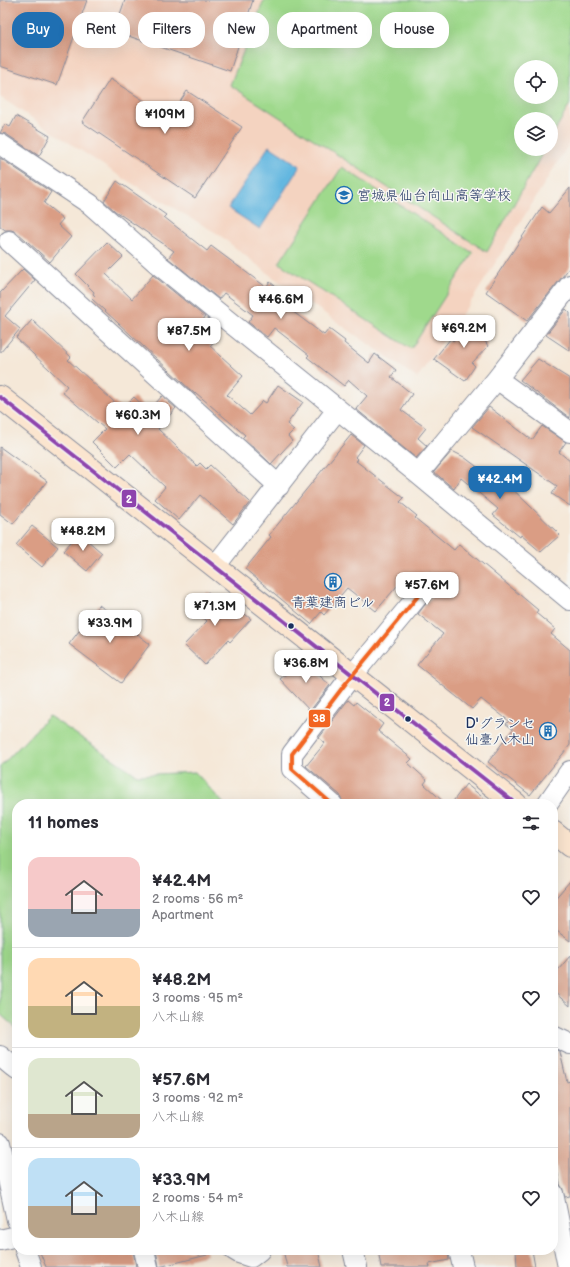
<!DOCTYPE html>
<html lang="en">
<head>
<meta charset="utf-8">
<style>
  :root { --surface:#fff; --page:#f2f2f3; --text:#2b2b33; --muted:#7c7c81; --line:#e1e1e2; --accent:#1f6fb2 }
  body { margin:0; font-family:"Balsamiq Sans","Klee One",sans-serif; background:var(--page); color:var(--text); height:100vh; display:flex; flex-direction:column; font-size:15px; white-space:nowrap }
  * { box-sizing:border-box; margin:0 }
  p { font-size:13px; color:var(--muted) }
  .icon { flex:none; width:22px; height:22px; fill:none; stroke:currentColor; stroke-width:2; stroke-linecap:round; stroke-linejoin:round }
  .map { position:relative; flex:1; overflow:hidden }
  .sheet { position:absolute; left:12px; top:799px; width:546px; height:456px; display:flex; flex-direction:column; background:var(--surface); border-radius:16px; box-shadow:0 4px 16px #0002 }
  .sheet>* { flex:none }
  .hud { position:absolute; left:12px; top:12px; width:546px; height:36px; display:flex; gap:8px }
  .buttons { position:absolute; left:514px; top:60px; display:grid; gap:8px }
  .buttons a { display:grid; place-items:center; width:44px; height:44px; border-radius:50%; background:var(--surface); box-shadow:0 4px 16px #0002; font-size:20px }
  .price { position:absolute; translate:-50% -34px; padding:0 9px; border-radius:8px; background:#fff; color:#222; font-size:13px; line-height:26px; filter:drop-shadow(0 1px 2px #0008) }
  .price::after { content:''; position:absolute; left:50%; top:24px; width:12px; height:9px; margin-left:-6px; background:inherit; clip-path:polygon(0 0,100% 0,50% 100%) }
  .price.current { background:var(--accent); color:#fff }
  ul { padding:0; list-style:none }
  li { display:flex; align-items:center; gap:12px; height:100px; padding:0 16px }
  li+li { border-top:1px solid var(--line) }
  li span { display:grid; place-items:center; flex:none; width:112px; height:80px; border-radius:12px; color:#555 }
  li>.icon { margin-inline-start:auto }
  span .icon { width:48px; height:48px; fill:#fffc; stroke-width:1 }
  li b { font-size:17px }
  h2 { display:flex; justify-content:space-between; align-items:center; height:48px; padding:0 16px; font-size:17px }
  .pill { padding:0 14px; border-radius:16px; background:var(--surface); box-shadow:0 4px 16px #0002; font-size:14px; line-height:36px }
  .pill.current { background:var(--accent); color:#fff }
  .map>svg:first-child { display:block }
</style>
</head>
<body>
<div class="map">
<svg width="570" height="1267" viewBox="0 0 570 1267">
  <rect width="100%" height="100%" fill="#f6f6f2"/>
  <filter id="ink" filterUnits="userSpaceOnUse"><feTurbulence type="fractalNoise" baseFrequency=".025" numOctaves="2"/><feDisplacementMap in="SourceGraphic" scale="8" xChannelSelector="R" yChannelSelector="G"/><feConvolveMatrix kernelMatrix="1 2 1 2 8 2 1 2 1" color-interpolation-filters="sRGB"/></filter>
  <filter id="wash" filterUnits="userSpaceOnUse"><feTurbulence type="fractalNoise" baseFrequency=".012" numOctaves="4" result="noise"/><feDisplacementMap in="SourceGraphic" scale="16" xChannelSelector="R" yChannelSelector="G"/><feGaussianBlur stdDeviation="0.9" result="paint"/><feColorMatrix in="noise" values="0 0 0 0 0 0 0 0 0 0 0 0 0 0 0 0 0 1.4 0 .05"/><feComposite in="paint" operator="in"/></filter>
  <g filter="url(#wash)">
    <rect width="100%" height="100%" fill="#f5e8d8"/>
    <!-- built -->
    <path fill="#f4d3c0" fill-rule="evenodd" d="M0 0H570V142L476 294 417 378 270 275 218 234 121 177 0 97ZM521 67H551V97H521ZM521 119H551V149H521Z"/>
    <!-- green -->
    <path fill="#9fd98c" stroke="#5d8475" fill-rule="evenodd" d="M264 0H570V104L551 138V119H521V149H545L487 252 230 85ZM521 67H551V97H521Z
      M342 167 473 253 411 349 279 263Z
      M49 716 137 775 195 772 224 804H17V1029L0 1014V767Z"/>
    <!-- water -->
    <path fill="#64b7e0" stroke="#40739f" d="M269 146 300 166 260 229 228 208Z"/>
    <g id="blocks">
      <!-- building -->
      <path fill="#da9d84" d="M0 0H87L57 85 0 66Z
        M125 0H253L230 71 114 31Z
        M110 79 170 117 187 91 242 127 195 198 82 122Z
        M16 116 50 136 39 156 6 134 0 133 5 124 10 127Z
        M0 158 51 192 44 203 63 219 58 225 71 237 50 262 17 232 11 230H5L0 226Z
        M117 181 166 215 164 217 207 251 211 246 266 287 270 282 290 298 284 305 324 335 329 329 345 341 344 343 369 363 375 354 396 370 391 377 412 394 401 410 426 428 418 438 427 446 416 458 356 409 367 396 349 380 344 386 307 357 309 355 274 328 267 337 248 322 253 315 224 293 219 299 168 258 174 251 115 211 104 201Z
        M570 188V267L527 321 486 292 542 207 549 213Z
        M107 242 123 257 106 274 132 299 153 275 205 317 202 322 218 337 210 346 243 376 227 395 250 415 263 401 266 403 278 385 303 402 287 424 294 430 288 436 292 441 271 464 243 437 245 435 196 393 195 394 92 299 95 296 93 294 94 292 76 274Z
        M23 269 35 280 5 316 20 329 0 353V293Z
        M566 309 570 313V351L546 335Z
        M471 318 491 330 485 341 488 346 472 363 475 366 465 381 434 359 451 338 453 341Z
        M32 320 71 357 68 360 122 409 134 397 149 411 162 396 176 408 158 429 197 466 200 463 206 469 210 465 250 502 233 524 200 495 179 520 155 499 165 487 130 454 117 467 92 442 105 429 62 392 67 386 16 338Z
        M538 359 570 379V418L520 380Z
        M489 407 532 440 542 426 566 442 559 452 570 461V506L552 494 557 486 472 427Z
        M351 435 364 445 355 457 358 460 356 461 404 498 400 502 417 516 415 518 454 550 459 544 538 610 536 613 555 629 551 634 570 650V745L530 795 488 762 513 729 506 724 509 721 481 699 472 709 417 665 443 634 418 614 439 586V580L435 575 430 573H424L411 586 403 579 376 611 347 588 324 615 321 612 311 624 245 569 271 537 269 535Z
        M0 447 47 481 13 524 0 514Z
        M452 451 464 457 496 481 500 477 560 535 541 552 521 535 520 537 493 515 498 509 461 478 454 489 434 472Z
        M32 526 58 547 42 567 16 545Z
        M79 533 102 553 87 571 63 551Z
        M208 592 220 603 223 600 230 606 233 604 251 619 230 642 228 640 205 665 184 645 207 621 193 608Z
        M99 605 150 644 121 683 69 644Z
        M302 660 330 685 310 711 280 679Z
        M348 700 354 705 356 702 383 724 378 731 412 759 408 763 427 780 424 784 446 804H343L340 795 306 766 325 743 319 738Z
        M466 784 491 804H451Z
        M570 881V941L553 928V901Z
        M570 956V1006L553 991V976Z
        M557 1050 560 1052 567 1082 570 1081V1196L565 1197 560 1184 553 1151V1051Z
        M39 1250H133L136 1267H46Z
        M156 1250H206L207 1255 159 1267Z
        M283 1250H318L322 1267H287Z
        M378 1250H448L449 1260 429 1264 430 1267H381Z
        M516 1250H532L535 1267H517Z"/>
    </g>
  </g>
  <g filter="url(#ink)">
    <use href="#blocks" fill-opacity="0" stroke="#888c9b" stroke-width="1"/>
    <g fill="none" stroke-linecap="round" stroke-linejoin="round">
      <!-- street casing -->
      <g stroke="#888c9b" stroke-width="22">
        <path id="street" d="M0 144 90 204 159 265 418 474 570 600
          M9 241 279 486
          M497 379 570 432
          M418 474 497 379 570 285
          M216 565 337 410
          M332 804 292 769V754L346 683 428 584
          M547 804 570 771
          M553 1036 570 1044
          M0 1056 17 1070
          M0 1143 17 1220
          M553 1193 568 1267
          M0 1240 17 1236
          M25 1250 31 1267
          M144 1250 148 1267
          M234 1250 239 1253 251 1257 260 1250
          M353 1250 357 1267
          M459 1250 463 1267"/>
      </g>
      <!-- secondary casing -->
      <g stroke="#888c9b" stroke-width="24">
        <path id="secondary" d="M0 397 516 804
          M553 832 570 846"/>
      </g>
      <!-- street -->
      <use href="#street" stroke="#fff" stroke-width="20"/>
      <!-- secondary -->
      <use href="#secondary" stroke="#fbe5cf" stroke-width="22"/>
      <!-- bus-1 casing -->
      <g stroke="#f6f6f2" stroke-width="7">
        <path id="bus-1" d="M0 397 516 804"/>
      </g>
      <!-- bus-2 casing -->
      <g stroke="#f6f6f2" stroke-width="7">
        <path id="bus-2" d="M332 804 292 769V754L346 683 428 584"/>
      </g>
      <!-- bus-1 -->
      <use href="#bus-1" stroke="#8e44ad" stroke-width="4"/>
      <!-- bus-2 -->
      <use href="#bus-2" stroke="#f26522" stroke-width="4"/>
    </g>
  </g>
  <!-- icons -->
  <defs>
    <g id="school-ring" transform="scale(0.9)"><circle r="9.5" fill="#f6f6f2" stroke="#1f6fb2" stroke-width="1.5"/><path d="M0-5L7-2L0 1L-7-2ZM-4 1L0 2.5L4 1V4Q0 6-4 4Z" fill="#1f6fb2"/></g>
    <g id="building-ring" transform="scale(0.9)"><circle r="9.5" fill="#f6f6f2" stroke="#1f6fb2" stroke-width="1.5"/><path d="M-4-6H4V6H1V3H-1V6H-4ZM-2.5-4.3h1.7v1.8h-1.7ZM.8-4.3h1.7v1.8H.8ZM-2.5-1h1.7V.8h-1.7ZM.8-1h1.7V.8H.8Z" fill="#1f6fb2"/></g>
  </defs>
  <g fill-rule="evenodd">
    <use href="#school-ring" x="344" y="195"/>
    <use href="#building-ring" x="333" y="582"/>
    <use href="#building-ring" x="548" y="731"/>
  </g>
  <!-- markers -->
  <g fill="#1b2f5e" stroke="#f6f6f2" stroke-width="1.5">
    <circle cx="291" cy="626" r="3.5"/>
    <circle cx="408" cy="719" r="3.5"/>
  </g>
  <g text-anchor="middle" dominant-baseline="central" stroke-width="3" stroke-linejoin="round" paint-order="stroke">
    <!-- poi labels -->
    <g font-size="14" fill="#1b2f5e" stroke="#f6f6f2" text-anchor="start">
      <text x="357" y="195">宮城県仙台向山高等学校</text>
      <text x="333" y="602" text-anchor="middle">青葉建商ビル</text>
      <text x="535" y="723" text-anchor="end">D'グランセ<tspan x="535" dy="16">仙臺八木山</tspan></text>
    </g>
  </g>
  <g stroke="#f6f6f2" stroke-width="1.5">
    <rect x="121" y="489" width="16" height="19" rx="4" fill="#8e44ad"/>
    <rect x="379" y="693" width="16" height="19" rx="4" fill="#8e44ad"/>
    <rect x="308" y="709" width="23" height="19" rx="4" fill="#f26522"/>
  </g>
  <g font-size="11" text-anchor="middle" font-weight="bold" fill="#fff">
    <text x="129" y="503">2</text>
    <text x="387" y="706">2</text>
    <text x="319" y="722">38</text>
  </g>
</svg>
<div class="buttons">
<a><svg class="icon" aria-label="locate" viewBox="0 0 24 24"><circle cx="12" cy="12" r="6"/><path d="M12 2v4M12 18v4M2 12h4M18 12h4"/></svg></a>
<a><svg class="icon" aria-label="layers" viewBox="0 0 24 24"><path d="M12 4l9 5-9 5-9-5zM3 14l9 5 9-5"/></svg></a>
</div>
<b class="price" style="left:165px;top:135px">¥109M</b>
<b class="price" style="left:281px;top:320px">¥46.6M</b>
<b class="price" style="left:464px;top:349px">¥69.2M</b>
<b class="price" style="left:189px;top:352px">¥87.5M</b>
<b class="price" style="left:138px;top:436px">¥60.3M</b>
<b class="price current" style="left:500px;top:500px">¥42.4M</b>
<b class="price" style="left:83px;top:552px">¥48.2M</b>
<b class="price" style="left:427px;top:606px">¥57.6M</b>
<b class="price" style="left:215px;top:627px">¥71.3M</b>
<b class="price" style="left:110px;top:644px">¥33.9M</b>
<b class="price" style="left:306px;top:684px">¥36.8M</b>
<div class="hud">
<a class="pill current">Buy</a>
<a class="pill">Rent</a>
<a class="pill">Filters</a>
<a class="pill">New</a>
<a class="pill">Apartment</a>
<a class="pill">House</a>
</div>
<section class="sheet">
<h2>11 homes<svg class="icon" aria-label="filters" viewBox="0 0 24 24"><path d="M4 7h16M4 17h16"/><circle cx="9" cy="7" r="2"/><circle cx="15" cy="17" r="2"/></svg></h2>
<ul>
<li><span style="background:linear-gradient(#f6c9c9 65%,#9aa5b1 0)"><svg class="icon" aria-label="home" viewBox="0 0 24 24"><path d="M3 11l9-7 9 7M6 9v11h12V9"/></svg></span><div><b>¥42.4M</b><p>2 rooms · 56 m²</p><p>Apartment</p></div><svg class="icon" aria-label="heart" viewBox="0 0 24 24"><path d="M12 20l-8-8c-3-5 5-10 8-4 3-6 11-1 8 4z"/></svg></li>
<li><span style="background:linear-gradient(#ffd9b3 60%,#c2b280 0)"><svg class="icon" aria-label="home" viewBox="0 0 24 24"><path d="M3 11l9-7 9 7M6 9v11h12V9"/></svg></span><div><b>¥48.2M</b><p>3 rooms · 95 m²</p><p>八木山線</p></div><svg class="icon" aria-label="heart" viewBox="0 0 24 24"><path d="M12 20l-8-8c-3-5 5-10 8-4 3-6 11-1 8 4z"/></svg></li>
<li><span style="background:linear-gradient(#dfe7d0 70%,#b9a48a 0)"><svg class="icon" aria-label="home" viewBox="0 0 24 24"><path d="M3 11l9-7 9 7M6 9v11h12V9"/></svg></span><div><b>¥57.6M</b><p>3 rooms · 92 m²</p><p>八木山線</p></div><svg class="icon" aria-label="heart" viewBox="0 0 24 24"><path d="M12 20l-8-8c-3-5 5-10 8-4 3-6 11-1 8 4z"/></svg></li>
<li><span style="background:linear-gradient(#bfe0f5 60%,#b9a48a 0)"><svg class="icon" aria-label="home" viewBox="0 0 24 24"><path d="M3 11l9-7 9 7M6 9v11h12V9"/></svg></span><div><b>¥33.9M</b><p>2 rooms · 54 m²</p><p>八木山線</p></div><svg class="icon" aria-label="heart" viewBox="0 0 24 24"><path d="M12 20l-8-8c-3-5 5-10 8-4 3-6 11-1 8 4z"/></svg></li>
</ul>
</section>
</div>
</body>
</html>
